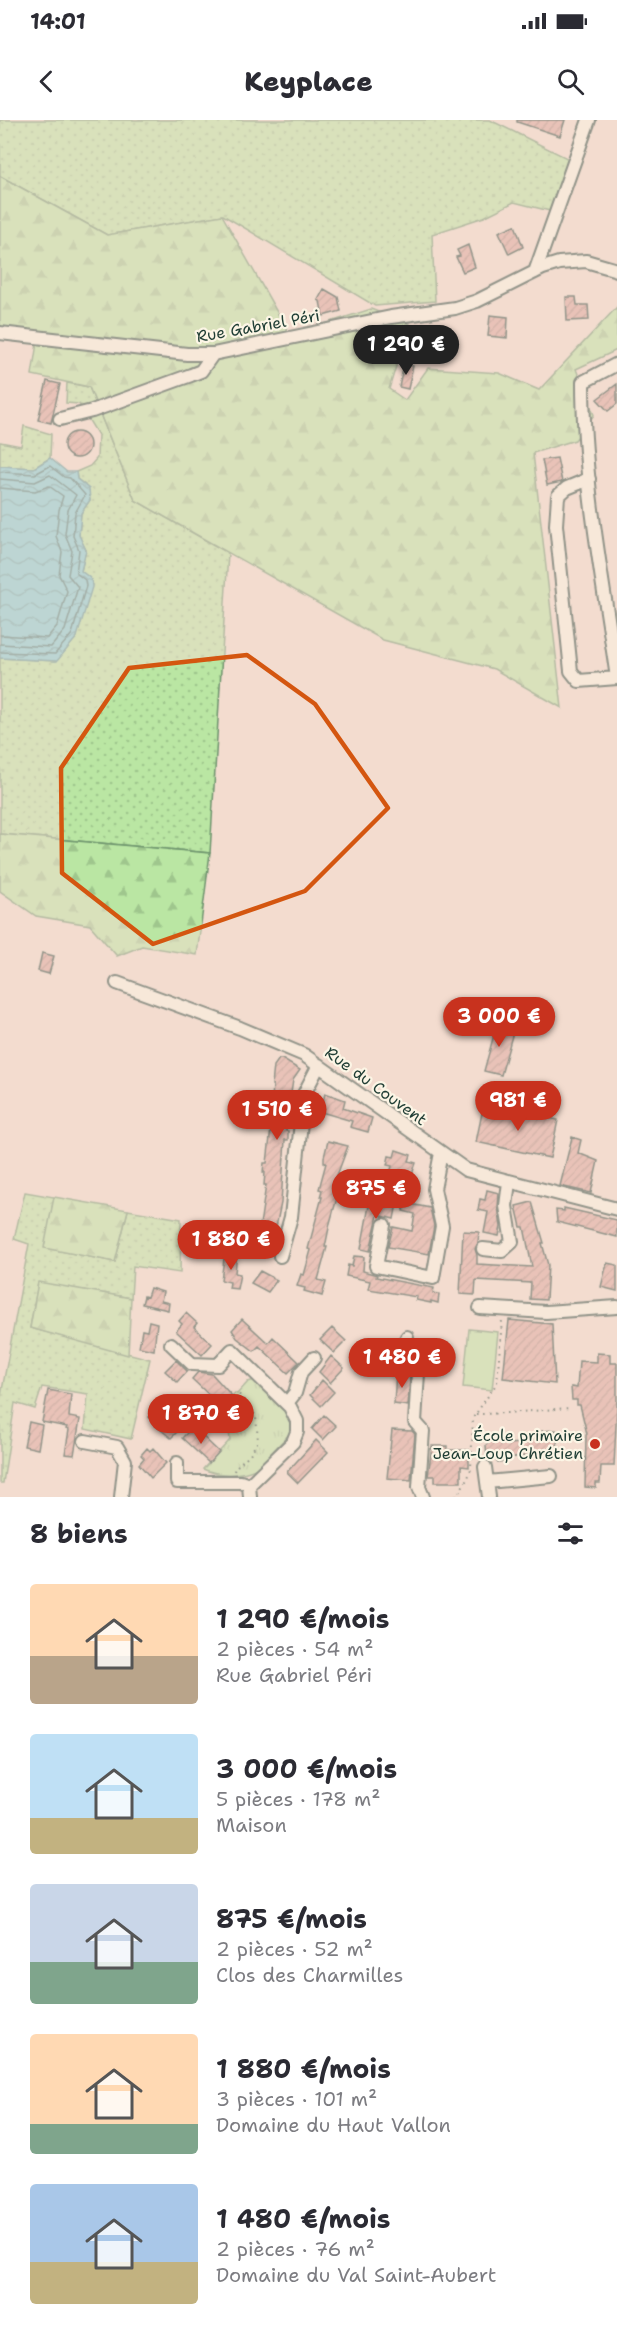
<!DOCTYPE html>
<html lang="fr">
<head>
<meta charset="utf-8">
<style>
  :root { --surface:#fff; --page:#f2f2f3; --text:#2b2b33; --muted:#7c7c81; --accent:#c8321e }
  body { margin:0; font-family:"Shantell Sans",sans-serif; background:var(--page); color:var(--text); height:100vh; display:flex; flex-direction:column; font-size:22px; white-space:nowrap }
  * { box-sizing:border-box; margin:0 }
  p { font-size:20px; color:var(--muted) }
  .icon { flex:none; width:33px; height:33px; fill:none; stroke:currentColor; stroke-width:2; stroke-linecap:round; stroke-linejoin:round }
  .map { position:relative; height:1377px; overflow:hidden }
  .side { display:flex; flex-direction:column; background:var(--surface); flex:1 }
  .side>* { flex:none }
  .price { position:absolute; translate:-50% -51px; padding:0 14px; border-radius:21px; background:var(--accent); color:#fff; font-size:20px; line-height:39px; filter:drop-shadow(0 2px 3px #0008) }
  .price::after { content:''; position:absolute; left:50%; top:36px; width:18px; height:14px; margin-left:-9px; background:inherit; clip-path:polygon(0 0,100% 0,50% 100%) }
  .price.current { background:#222; color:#fff }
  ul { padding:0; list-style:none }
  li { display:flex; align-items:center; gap:18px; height:150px; padding:0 30px }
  li span { display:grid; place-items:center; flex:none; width:168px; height:120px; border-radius:6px; color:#555 }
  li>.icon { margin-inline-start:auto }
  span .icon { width:72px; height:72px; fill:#fffc; stroke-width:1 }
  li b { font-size:26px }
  h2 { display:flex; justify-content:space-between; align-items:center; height:72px; padding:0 30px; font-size:26px }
  .status { display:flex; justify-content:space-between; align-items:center; height:42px; padding:0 30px; background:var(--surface); direction:ltr }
  .status svg { height:16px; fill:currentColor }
  header { display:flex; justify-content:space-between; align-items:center; height:78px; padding:0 30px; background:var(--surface); font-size:27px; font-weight:800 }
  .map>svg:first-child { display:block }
</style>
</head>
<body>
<div class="status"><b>14:01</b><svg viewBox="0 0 49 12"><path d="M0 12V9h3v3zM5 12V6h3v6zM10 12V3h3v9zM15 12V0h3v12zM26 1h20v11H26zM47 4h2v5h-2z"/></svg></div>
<header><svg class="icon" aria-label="back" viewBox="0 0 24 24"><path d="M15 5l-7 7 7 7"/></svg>Keyplace<svg class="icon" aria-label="search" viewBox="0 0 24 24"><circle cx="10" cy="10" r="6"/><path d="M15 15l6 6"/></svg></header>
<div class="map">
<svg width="617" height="1377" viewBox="0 0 617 1377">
  <defs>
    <pattern id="grass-dots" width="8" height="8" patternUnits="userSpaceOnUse" patternTransform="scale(1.5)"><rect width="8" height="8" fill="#bae6a3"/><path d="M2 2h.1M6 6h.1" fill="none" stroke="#9fc68d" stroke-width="1.8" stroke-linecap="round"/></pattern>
    <pattern id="forest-firs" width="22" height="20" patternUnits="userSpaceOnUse" patternTransform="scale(1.5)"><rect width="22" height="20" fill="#bae6a3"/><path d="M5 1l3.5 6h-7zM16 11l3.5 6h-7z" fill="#9fc68d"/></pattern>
    <pattern id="park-tufts" width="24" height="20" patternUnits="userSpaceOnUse" patternTransform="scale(1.5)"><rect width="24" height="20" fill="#bae6a3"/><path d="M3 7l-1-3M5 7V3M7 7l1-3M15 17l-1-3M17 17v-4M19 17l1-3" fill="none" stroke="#9fc68d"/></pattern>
    <pattern id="water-waves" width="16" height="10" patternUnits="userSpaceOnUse" patternTransform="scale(1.5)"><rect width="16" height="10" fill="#7ccdd7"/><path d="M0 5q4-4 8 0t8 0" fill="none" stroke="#65a8af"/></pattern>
    <pattern id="building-hatch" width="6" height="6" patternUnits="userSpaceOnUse" patternTransform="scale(1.5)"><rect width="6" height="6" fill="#dda39b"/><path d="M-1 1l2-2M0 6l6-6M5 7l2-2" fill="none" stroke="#b3867f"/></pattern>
  </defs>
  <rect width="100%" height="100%" fill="#f3dccf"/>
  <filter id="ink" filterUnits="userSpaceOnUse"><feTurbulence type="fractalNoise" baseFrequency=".0167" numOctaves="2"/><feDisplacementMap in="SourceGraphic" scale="12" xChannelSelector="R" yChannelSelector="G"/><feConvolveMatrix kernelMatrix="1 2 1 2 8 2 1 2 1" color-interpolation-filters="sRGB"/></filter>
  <g filter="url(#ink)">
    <!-- grass -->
    <path fill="url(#grass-dots)" stroke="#6c926c" stroke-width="1.5" d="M0 0H490L573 41 554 92 514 82 484 97 432 114 435 181 375 186 223 95 107 115 0 56Z
      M67 263 89 267 135 380 228 433 210 733 0 714V538L56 541 77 517 83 453 81 451 86 430 79 416 81 393 90 380 85 365 77 359 76 352 90 346 97 338 98 315 79 284 66 283Z
      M24 306 51 314 50 338 34 348 0 346V322L21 326Z
      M25 1072 54 1077 45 1128 115 1142 128 1090 181 1099 180 1153 133 1146 131 1178 38 1163 30 1208 150 1239 131 1319 85 1309 88 1274 42 1267 35 1289 15 1283 3 1363H0V1281L29 1124 14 1119Z"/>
    <!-- forest -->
    <path fill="url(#forest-firs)" stroke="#6c926c" stroke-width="1.5" d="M0 56 107 115 222 95 290 215 371 189 409 204 389 269 405 280 428 248 499 253 539 270 617 187V230L576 249 594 295 575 320 533 333 562 588 494 549 383 520 135 380 89 267 32 255 37 223 0 218Z
      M0 714 210 733 197 835 142 826 117 836 90 805 36 796 0 771Z
      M54 1077 128 1090 115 1142 44 1128Z
      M38 1162 131 1178 128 1235 30 1208Z"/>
    <!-- park -->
    <path fill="url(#park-tufts)" stroke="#6c926c" stroke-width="1.5" d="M255 1260 290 1291 292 1311 257 1348C242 1356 218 1356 203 1349L230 1320 229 1311 213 1296 235 1273 237 1274 248 1262Z"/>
    <!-- pitch -->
    <path fill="#bae6a3" stroke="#6c926c" stroke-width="1.5" d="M469 1209 498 1212 492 1270 463 1267Z"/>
    <!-- water -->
    <path fill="url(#water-waves)" stroke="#579396" stroke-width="1.5" d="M50 338 67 352H76L77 359 89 369 90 380 81 393 79 415 86 430 81 451C88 457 92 456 92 467L77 517 57 541 0 538V346L34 348Z"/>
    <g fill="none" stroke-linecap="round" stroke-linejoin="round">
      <!-- shore -->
      <path stroke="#447775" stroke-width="1.5" d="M0 352 35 354 50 346 64 357 70 358 85 375 75 393 73 416 79 430 76 453 85 460 86 466 72 514 55 534 0 532
        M0 359 35 362 50 355 76 375 68 390 65 414 72 431 68 455 78 467 65 510 51 527 0 524
        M0 368 35 371 49 366 63 376 59 390 56 416 62 432 59 455 67 471 57 506 47 518 0 515"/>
    </g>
    <!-- building -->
    <path fill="url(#building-hatch)" stroke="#1f3d34" stroke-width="1.5" d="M517 0H565L560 16 517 2Z
      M515 105 523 127 509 134 499 112Z
      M468 125 475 147 463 152 456 137 460 136 457 130Z
      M324 169 338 177 341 191 323 196 320 181 318 180Z
      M566 177H576L577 185H588L589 200 567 201Z
      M490 195 508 197 507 218 488 216Z
      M404 244 413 246 408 269 399 267Z
      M47 261 60 264 51 303 38 300Z
      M617 264V284L608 291 597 279Z
      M64 325a13 13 0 1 1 26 0a13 13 0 1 1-26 0Z
      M557 338 562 362 547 365 542 340Z
      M42 833 54 836 49 854 38 851Z
      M498 900 515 905 501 955 484 951Z
      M279 939H282L300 950 293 960 289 987 286 1011H288V1020H285L281 1083 276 1107H270L260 1105 266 1065H264L265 1052H263L264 1043H267L273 991H271L273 965H272L274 946Z
      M325 973 345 980 343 988 372 998 368 1012 350 1007 352 1001 321 992Z
      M493 986 558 1000 550 1038 476 1022 482 993 491 996Z
      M572 1017 581 1020 578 1033 598 1041 591 1073 560 1066Z
      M328 1021 348 1026 336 1058 342 1060 330 1103 325 1127H327L318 1160 326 1162 322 1176 304 1171 305 1168 297 1166 301 1154 304 1155 311 1130 308 1129 322 1077H320L322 1070 319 1069 326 1043H324V1037Z
      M396 1030 411 1035 409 1041 416 1043 410 1060 390 1053 392 1046 387 1045 389 1036 394 1037Z
      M487 1070 499 1073 498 1087 501 1107 499 1116 484 1113 488 1092 478 1090 480 1079 485 1080Z
      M370 1080 397 1084 394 1099 378 1095 370 1131 361 1129Z
      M532 1082 544 1123H542L548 1145 546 1180 530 1179 531 1163 476 1160 475 1175 460 1174 463 1111 479 1112 478 1123 475 1129 477 1135V1144L532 1147 524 1107H521L516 1086Z
      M405 1083 430 1088 434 1106 429 1134 388 1127 393 1107 412 1111 415 1094 403 1091Z
      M564 1088 617 1100V1117L557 1102 556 1090 564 1091Z
      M229 1131 237 1133 235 1153 240 1154 237 1169 229 1168 230 1162 221 1160 224 1139H228Z
      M354 1136 364 1137 363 1151 377 1155 376 1157 434 1168 433 1173 439 1174 438 1183 431 1181V1183L416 1180 417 1177 368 1169 370 1161 346 1156 348 1145 352 1146Z
      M607 1143 617 1145V1171L601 1167Z
      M260 1151 277 1160 268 1172 251 1163Z
      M150 1168 163 1172 161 1181 169 1183 168 1190 142 1184 144 1176 147 1177Z
      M186 1193 197 1203 194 1207 212 1224 202 1235 176 1211 182 1204 179 1201Z
      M242 1199 268 1223 273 1217 299 1242 288 1253 259 1226 254 1231 237 1218 232 1210Z
      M509 1200 552 1204 555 1264 503 1258Z
      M149 1201 157 1203 154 1230 139 1227 142 1210 147 1211Z
      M332 1208 346 1221 334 1233 320 1220Z
      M597 1233 610 1234V1243H617V1286L614 1346H601L600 1363H596V1368L585 1367 586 1315 587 1314 580 1285H577V1280H572L571 1267 577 1268 579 1241 597 1242Z
      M331 1236 344 1248 330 1263 319 1252Z
      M176 1240 187 1251 177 1262 165 1251Z
      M396 1251H402L410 1257 408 1286 394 1284Z
      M198 1252 212 1254 232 1276 222 1287 192 1259Z
      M322 1260 334 1272 321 1286 310 1275Z
      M48 1270 71 1274 69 1297 80 1299 74 1335 65 1334 69 1310 66 1309 67 1307 42 1302Z
      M160 1286 182 1307 171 1318 155 1305 156 1304 149 1297Z
      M324 1295 336 1306 323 1320 312 1309Z
      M29 1302 42 1305 38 1329 24 1326Z
      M193 1307 219 1332 209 1343 182 1318Z
      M392 1310 412 1311 415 1314 411 1360 387 1358Z
      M556 1310 558 1329 548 1330 549 1333 507 1338V1341L497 1342 496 1339H487L486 1325 491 1321 501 1320V1324L528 1323V1317L542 1316V1311Z
      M316 1320 328 1332 298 1363 287 1352Z
      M432 1326H447V1330H469V1347L461 1346V1362H435V1356H428Z
      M147 1328 150 1331 153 1328 166 1343 151 1358 139 1344 144 1338 141 1335Z"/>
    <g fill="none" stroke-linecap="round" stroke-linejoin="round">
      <!-- minor casing -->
      <g stroke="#1f3d34" stroke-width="16">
        <path id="minor" d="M535 152 589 0
          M0 213 187 234H213L391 197 455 188 477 181 543 148 559 143 586 141 617 150
          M60 299 92 291 191 255 201 251 213 234
          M589 359 567 368 558 376 556 405 571 551 579 561 617 558C603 460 583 361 583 262L617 244
          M117 863 240 908 304 935 466 1050 617 1089
          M384 1105 376 1146 433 1158 442 1106 434 1069 441 1033
          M483 1129 502 1131 512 1122 506 1086 509 1062
          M280 1136 291 1097 304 974 319 945
          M480 1188 546 1192 617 1187
          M407 1217 406 1244 418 1253 415 1302 423 1311 419 1367 423 1377
          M171 1224 192 1244 218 1245 232 1230 290 1287 297 1301V1312L293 1322 249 1365
          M287 1283 295 1273 301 1252 314 1238
          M85 1321 117 1327 125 1341 121 1377
          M177 1343V1362H241L249 1365 250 1377
          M485 1347 487 1362 551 1356
          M487 1362 489 1377"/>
      </g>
      <!-- path -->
      <path stroke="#1f3d34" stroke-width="2" stroke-dasharray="1.5 4.5" stroke-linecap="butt" d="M476 1294C508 1294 538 1290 570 1288
        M234 1351 235 1348 250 1334 258 1321 256 1296 238 1273
        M456 1377 468 1358 471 1349 473 1298 497 1263 502 1200"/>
      <!-- minor -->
      <use href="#minor" stroke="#fcf5e5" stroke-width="12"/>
    </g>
  </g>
  <!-- marked area -->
  <path d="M0 0H617V1377H0ZM247 535 315 584 388 688 305 771 153 824 62 753 61 648 129 548Z" fill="#f3dccf" fill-opacity=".55" fill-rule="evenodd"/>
  <path fill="none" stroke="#d45610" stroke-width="4.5" stroke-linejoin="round" d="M247 535 315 584 388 688 305 771 153 824 62 753 61 648 129 548Z"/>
  <!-- markers -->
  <circle fill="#c8321e" stroke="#fcf5e5" stroke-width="2" cx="595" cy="1324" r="6"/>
  <g text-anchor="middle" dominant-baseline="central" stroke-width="4.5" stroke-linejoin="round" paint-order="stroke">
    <!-- street labels -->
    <g font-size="16" fill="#1f3d34" stroke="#fcf5e5">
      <text transform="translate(258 206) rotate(-10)">Rue Gabriel Péri</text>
      <text transform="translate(376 966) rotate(36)">Rue du Couvent</text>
    </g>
    <!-- poi labels -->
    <g font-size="16" fill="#1f3d34" stroke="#fcf5e5" text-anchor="end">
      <text x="583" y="1315">École primaire<tspan x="583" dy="18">Jean-Loup Chrétien</tspan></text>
    </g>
  </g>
</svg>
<b class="price current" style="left:406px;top:256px">1 290 €</b>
<b class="price" style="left:499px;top:928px">3 000 €</b>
<b class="price" style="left:518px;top:1012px">981 €</b>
<b class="price" style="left:277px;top:1021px">1 510 €</b>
<b class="price" style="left:376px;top:1100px">875 €</b>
<b class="price" style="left:231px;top:1151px">1 880 €</b>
<b class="price" style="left:402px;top:1269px">1 480 €</b>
<b class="price" style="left:201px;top:1325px">1 870 €</b>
</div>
<section class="side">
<h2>8 biens<svg class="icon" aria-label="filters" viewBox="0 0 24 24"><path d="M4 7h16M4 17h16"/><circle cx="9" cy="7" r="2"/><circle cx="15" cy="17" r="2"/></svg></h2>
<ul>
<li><span style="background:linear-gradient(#ffd9b3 60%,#b9a48a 0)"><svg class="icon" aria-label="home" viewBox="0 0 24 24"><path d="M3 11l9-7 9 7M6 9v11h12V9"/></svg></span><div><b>1 290 €/mois</b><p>2 pièces · 54 m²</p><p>Rue Gabriel Péri</p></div></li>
<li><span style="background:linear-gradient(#bfe0f5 70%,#c2b280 0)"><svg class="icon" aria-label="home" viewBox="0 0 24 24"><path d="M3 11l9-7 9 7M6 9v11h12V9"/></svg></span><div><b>3 000 €/mois</b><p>5 pièces · 178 m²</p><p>Maison</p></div></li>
<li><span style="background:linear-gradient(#c9d6e8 65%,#7fa58c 0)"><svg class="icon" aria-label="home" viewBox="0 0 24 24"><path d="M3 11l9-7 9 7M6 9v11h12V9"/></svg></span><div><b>875 €/mois</b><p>2 pièces · 52 m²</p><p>Clos des Charmilles</p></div></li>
<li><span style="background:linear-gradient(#ffd9b3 75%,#7fa58c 0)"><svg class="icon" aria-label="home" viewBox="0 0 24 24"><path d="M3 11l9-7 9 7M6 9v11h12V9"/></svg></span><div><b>1 880 €/mois</b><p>3 pièces · 101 m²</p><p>Domaine du Haut Vallon</p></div></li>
<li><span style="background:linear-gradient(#a9c7e8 65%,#c2b280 0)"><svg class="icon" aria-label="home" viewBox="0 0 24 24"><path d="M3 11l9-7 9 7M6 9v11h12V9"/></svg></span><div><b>1 480 €/mois</b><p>2 pièces · 76 m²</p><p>Domaine du Val Saint-Aubert</p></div></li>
</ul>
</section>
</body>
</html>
